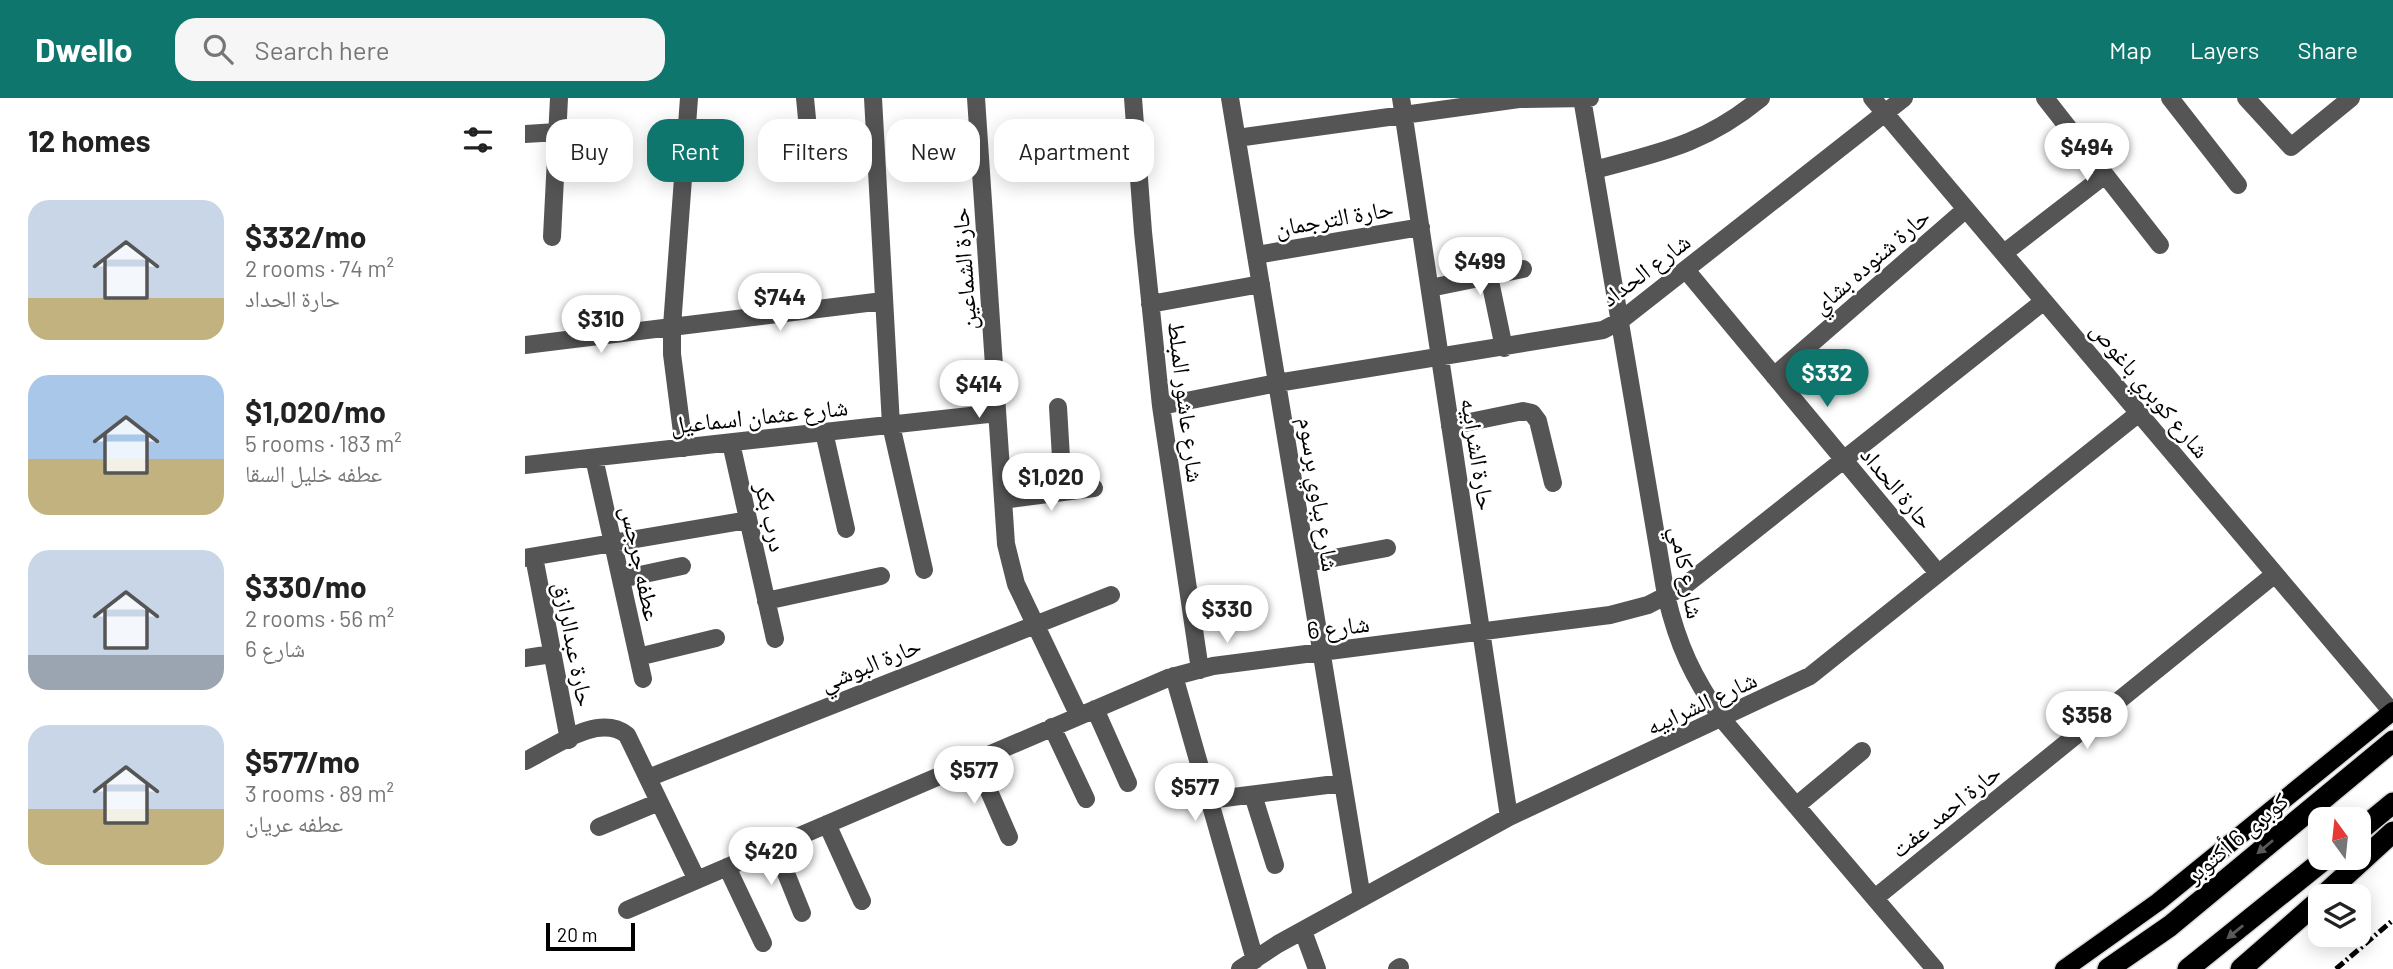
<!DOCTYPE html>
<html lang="en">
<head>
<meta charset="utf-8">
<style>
  :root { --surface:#fff; --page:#f6f6f6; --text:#222; --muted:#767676; --accent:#0f766e }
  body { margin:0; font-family:Barlow,"Noto Naskh Arabic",sans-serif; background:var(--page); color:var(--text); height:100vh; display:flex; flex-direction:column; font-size:26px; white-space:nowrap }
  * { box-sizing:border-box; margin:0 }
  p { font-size:23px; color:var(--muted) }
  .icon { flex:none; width:38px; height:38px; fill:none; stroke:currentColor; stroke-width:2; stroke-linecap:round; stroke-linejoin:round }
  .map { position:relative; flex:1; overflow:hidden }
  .sheet { display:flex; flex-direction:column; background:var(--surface); width:525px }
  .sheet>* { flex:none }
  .top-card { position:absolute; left:21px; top:21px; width:665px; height:63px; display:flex; gap:14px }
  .needle { width:46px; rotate:345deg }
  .tools { position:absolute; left:1783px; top:709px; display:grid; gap:14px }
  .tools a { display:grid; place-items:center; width:63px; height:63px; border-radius:14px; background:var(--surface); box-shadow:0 4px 18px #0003; font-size:35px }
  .scale { position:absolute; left:21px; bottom:18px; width:89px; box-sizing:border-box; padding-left:7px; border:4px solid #000; border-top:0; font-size:19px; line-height:24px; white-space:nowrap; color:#000; -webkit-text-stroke:5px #fff; paint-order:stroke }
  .price { position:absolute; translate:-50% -60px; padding:0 16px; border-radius:24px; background:#fff; color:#222; font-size:23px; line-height:46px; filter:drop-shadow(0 2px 4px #0008) }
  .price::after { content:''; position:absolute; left:50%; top:42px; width:21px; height:16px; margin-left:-10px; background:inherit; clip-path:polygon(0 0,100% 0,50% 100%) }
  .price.current { background:var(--accent); color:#fff }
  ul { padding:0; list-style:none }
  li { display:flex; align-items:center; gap:21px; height:175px; padding:0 28px }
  li span { display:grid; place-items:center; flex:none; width:196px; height:140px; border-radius:21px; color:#555 }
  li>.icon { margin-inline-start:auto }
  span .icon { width:84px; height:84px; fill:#fffc; stroke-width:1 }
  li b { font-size:30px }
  h2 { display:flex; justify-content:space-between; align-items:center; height:84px; padding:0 28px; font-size:30px }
  .pill { padding:0 24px; border-radius:21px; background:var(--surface); box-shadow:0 4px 18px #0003; font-size:24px; line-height:63px }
  .pill.current { background:var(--accent); color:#fff }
  header { display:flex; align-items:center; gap:42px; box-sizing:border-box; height:98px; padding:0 35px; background:var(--accent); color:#fff }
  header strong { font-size:33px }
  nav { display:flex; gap:38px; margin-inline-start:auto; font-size:24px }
  .search { width:490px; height:63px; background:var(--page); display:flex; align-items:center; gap:18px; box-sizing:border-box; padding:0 24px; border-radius:21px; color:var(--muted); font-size:26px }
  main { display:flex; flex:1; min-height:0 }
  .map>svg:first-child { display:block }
</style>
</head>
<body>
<header>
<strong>Dwello</strong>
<div class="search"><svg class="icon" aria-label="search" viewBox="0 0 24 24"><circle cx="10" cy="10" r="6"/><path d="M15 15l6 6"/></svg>Search here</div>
<nav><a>Map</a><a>Layers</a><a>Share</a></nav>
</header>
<main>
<section class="sheet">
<h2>12 homes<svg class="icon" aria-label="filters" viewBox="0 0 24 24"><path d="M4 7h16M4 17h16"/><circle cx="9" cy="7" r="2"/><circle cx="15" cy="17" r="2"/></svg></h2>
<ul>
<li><span style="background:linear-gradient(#c9d6e8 70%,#c2b280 0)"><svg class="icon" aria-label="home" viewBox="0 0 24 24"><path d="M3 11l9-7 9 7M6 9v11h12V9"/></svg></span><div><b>$332/mo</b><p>2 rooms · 74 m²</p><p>حارة الحداد</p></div></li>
<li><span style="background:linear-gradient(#a9c7e8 60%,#c2b280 0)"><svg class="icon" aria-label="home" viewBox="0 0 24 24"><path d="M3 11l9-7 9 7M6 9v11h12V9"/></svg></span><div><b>$1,020/mo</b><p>5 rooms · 183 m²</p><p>عطفه خليل السقا</p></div></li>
<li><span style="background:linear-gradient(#c9d6e8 75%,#9aa5b1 0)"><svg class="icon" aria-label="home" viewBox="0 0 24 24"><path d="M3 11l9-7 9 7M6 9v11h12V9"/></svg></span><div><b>$330/mo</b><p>2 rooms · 56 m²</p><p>شارع 6</p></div></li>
<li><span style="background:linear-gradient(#c9d6e8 60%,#c2b280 0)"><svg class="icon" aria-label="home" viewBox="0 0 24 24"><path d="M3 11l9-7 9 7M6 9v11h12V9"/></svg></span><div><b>$577/mo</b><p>3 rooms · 89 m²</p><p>عطفه عريان</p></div></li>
</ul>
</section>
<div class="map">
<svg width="1868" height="871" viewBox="0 0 1868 871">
  <rect width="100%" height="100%" fill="#fff"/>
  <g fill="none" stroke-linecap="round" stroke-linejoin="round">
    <!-- major casing -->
    <g stroke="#dbdbdb" stroke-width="21">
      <path id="major" d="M1539 871 1633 804 1868 613"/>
    </g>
    <!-- highway casing -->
    <g stroke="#dbdbdb" stroke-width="24">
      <path id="highway" d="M1834 733 1868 705
        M1798 798 1868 734
        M1583 871 1645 828 1868 643
        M1663 871 1801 760
        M1716 871 1796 801"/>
    </g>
    <!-- minor -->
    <path stroke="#555" stroke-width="18" d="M280 0 285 52
      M348 0 366 327 399 472
      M451 0 481 446 491 486 554 618
      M608 0 618 134 636 308 675 572
      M705 0 837 800
      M876 0 984 719
      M1057 0 1141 497C1153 548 1168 579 1197 621L1410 871
      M1347 0 1867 614
      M1520 0 1635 147
      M1645 0 1713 87
      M1721 0 1766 49 1826 0
      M0 36 32 34
      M712 40 994 1 1065 0
      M1069 72C1137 54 1180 46 1236 0
      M27 139 34 0
      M1479 155 1580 77
      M731 157 896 129
      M1161 172 1413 475
      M964 178 979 250
      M905 190 998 171
      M625 206 736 186
      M0 247 358 203
      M1249 278 1441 111
      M636 308 752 285 1078 232 1095 223 1379 0
      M533 309 538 394
      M925 328 998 313 1007 315 1013 323 1028 385
      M299 334 321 431
      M206 345 250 541
      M159 350 147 256V228L164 0
      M69 360 118 581
      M0 367 472 315
      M478 402 569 390
      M9 459 44 642
      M0 460 223 422
      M782 465 862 450
      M96 481 157 468
      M241 503 356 478
      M113 559 191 540
      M0 560 27 556
      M649 578 730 862
      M570 611 603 685
      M527 629 561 701
      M450 661 484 739
      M0 663C28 650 73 614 102 637L172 782
      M123 680 586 497
      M728 697 750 767
      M684 702 818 685
      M1271 708 1337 653
      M302 726 337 803
      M74 729 134 704
      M250 748 277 815
      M202 769 238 845
      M1350 800 1750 476
      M102 812 643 580 688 568 1085 517 1123 507 1158 489 1519 203
      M778 833 792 871
      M715 871 753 846 984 719 1285 578 1614 315
      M872 871 875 869"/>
    <!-- major -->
    <use href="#major" stroke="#000" stroke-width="18"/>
    <!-- highway -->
    <use href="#highway" stroke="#000" stroke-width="21"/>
    <!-- rail -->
    <path stroke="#000" stroke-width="5" stroke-dasharray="10 3.5 2 3.5" stroke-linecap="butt" d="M1811 871 1868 822"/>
  </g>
  <!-- one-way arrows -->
  <defs><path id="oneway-solid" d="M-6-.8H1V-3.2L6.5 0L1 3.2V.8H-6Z" transform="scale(1.75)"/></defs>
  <g fill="#595959">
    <use href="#oneway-solid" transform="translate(1740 749) rotate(140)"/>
    <use href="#oneway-solid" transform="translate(1710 834) rotate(141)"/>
  </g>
  <g text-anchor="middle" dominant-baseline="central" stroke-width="5" stroke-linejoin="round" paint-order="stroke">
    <!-- street labels -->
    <g font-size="24" fill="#000" stroke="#fff">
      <text transform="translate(809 119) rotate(-10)">حارة الترجمان</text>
      <text transform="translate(1345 162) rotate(-41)">حارة شنوده بشاي</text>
      <text transform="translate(438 171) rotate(-94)">حارة الشماعين</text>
      <text transform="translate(1120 171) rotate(-37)">شارع الحداد</text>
      <text transform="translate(1626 291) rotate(50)">شارع كوبري باغوص</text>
      <text transform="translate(662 304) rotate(83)">شارع عاشور المبلط</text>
      <text transform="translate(234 317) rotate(-6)">شارع عثمان اسماعيل</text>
      <text transform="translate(954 356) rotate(81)">حارة الشرابيه</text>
      <text transform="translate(1373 389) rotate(50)">حارة الحداد</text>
      <text transform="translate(795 396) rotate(81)">شارع بباوي برسوم</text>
      <text transform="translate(247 419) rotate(77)">درب بكر</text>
      <text transform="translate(117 465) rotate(78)">عطفه جرجس</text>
      <text transform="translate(1163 474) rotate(79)">شارع كامي</text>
      <text transform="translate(813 528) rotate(-7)">شارع 6</text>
      <text transform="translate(50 546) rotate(79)">حارة عبدالرازق</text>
      <text transform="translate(345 565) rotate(-22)">حارة البوشي</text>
      <text transform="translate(1176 604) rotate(-25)">شارع الشرابيه</text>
      <text transform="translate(1420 712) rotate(-39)">حارة احمد عفت</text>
      <text transform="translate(1711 739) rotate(-40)">كوبرى 6 أكتوبر</text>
    </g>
  </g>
</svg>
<div class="tools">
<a><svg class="needle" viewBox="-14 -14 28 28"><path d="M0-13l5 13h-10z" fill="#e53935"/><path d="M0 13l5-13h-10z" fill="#767676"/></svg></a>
<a><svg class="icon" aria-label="layers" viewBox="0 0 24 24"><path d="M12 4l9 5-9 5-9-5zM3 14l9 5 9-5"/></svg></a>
</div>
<div class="scale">20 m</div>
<b class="price" style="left:1562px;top:85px">$494</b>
<b class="price" style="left:955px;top:199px">$499</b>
<b class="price" style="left:255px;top:235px">$744</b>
<b class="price" style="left:76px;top:257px">$310</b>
<b class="price current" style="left:1302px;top:311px">$332</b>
<b class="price" style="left:454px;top:322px">$414</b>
<b class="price" style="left:526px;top:415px">$1,020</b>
<b class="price" style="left:702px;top:547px">$330</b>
<b class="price" style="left:1562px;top:653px">$358</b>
<b class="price" style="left:449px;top:708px">$577</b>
<b class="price" style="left:670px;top:725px">$577</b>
<b class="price" style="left:246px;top:789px">$420</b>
<div class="top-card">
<a class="pill">Buy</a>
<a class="pill current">Rent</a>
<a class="pill">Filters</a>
<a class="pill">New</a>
<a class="pill">Apartment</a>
</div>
</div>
</main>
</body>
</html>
